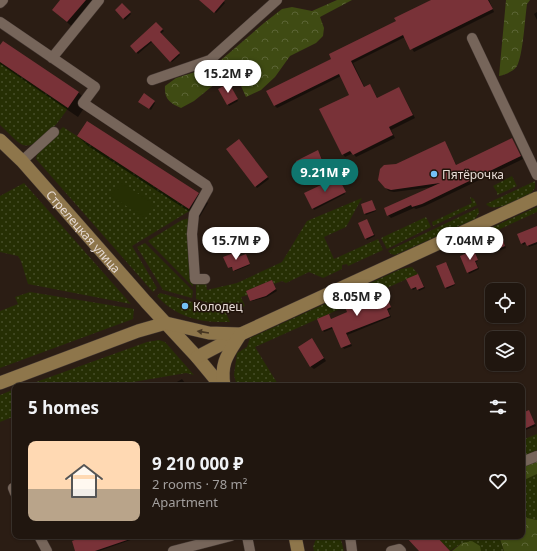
<!DOCTYPE html>
<html lang="en">
<head>
<meta charset="utf-8">
<style>
  :root { --surface:#20160f; --page:#281f18; --text:#f1f3f6; --muted:#a29f9e; --line:#3d352f; --accent:#0f766e }
  body { margin:0; font-family:"Noto Sans",sans-serif; background:var(--page); color:var(--text); height:100vh; display:flex; flex-direction:column; font-size:15px; white-space:nowrap }
  * { box-sizing:border-box; margin:0 }
  p { font-size:13px; color:var(--muted) }
  .icon { flex:none; width:22px; height:22px; fill:none; stroke:currentColor; stroke-width:2; stroke-linecap:round; stroke-linejoin:round }
  .map { position:relative; flex:1; overflow:hidden }
  .panel { position:absolute; left:12px; top:383px; width:513px; height:156px; display:flex; flex-direction:column; background:var(--surface); border-radius:8px; box-shadow:0 1px 3px #0004,0 0 0 1px var(--line) }
  .panel>* { flex:none }
  .fabs { position:absolute; left:485px; top:283px; display:grid; gap:8px }
  .fabs a { display:grid; place-items:center; width:40px; height:40px; border-radius:8px; background:var(--surface); box-shadow:0 1px 3px #0004,0 0 0 1px var(--line); font-size:20px }
  .price { position:absolute; translate:-50% -34px; padding:0 9px; border-radius:14px; background:#fff; color:#222; font-size:13px; line-height:26px; filter:drop-shadow(0 1px 2px #0008) }
  .price::after { content:''; position:absolute; left:50%; top:24px; width:12px; height:9px; margin-left:-6px; background:inherit; clip-path:polygon(0 0,100% 0,50% 100%) }
  .price.active { background:var(--accent); color:#fff }
  ul { padding:0; list-style:none }
  li { display:flex; align-items:center; gap:12px; height:100px; padding:0 16px }
  li+li { border-top:1px solid var(--line) }
  li span { display:grid; place-items:center; flex:none; width:112px; height:80px; border-radius:8px; color:#555 }
  li>.icon { margin-inline-start:auto }
  span .icon { width:48px; height:48px; fill:#fffc; stroke-width:1 }
  li b { font-size:17px }
  h2 { display:flex; justify-content:space-between; align-items:center; height:48px; padding:0 16px; font-size:17px }
  .map>svg:first-child { display:block }
</style>
</head>
<body>
<div class="map">
<svg width="537" height="551" viewBox="0 0 537 551">
  <defs>
    <pattern id="grass-dots" width="8" height="8" patternUnits="userSpaceOnUse"><rect width="8" height="8" fill="#262f04"/><path d="M2 2h.1M6 6h.1" fill="none" stroke="#464d28" stroke-width="1.8" stroke-linecap="round"/></pattern>
    <pattern id="forest-crowns" width="20" height="18" patternUnits="userSpaceOnUse"><rect width="20" height="18" fill="#3f4b13"/><path d="M2 6a3 3 0 1 1 6 0M12 15a3 3 0 1 1 6 0" fill="none" stroke="#5b6435"/></pattern>
  </defs>
  <rect width="100%" height="100%" fill="#2b1d14"/>
  <!-- grass -->
  <path fill="url(#grass-dots)" d="M0 62 68 108C61 119 37 153 21 144 14 140 7 131 0 125Z
    M63 127 191 210 132 246 157 288 153 292 36 159C38 147 54 136 63 127Z
    M512 176 517 186 497 195V192L493 186Z
    M535 181V188L531 193C521 197 495 215 486 204Z
    M24 183 131 304 28 284 21 261 18 256 0 252V196Z
    M470 197 474 199 477 205 433 226 432 222 472 203Z
    M362 198 346 227 324 237 334 259 378 239 383 250 348 266 347 264 342 265V269L323 278 309 272 286 283 282 281 274 284 272 280 246 291 248 295 241 297 245 306C231 313 210 303 196 299V283L206 282 207 290 237 283 282 262 307 221Z
    M537 207V212L448 253 464 240Z
    M478 208 479 213 475 219 395 255 391 254 388 251Z
    M426 217 431 227 387 249 381 238Z
    M190 218 193 287 148 241 182 220Z
    M145 243 193 291 192 298 163 290 137 247Z
    M412 267 418 274 255 347 279 386H237L234 375 237 353 247 347 250 338 401 269Z
    M30 292 134 309 133 319 0 368V311L18 304 15 297Z
    M160 293 225 311 230 322C202 323 177 318 157 296Z
    M159 340 165 342 194 375 186 373 110 386H25L147 342Z
    M15 389V416L0 422V395Z
    M537 434V450L522 457V440Z
    M537 474V520L522 517V481Z
    M317 536H340L344 551H314L313 547Z
    M436 536H499L504 551H481L479 546 462 543 450 551Z"/>
  <!-- forest -->
  <path fill="url(#forest-crowns)" d="M337 0H352L320 17 324 28 323 36 316 43 290 56 275 77 261 90 246 97 236 75 221 79 194 101 181 108C170 103 164 99 165 86L176 78 214 66 264 23 282 9 292 7 312 11Z
    M506 0H530L527 4C525 18 523 55 517 66 514 71 505 75 499 76Z
    M537 461V474L522 481V467Z
    M522 517 537 520V551H504L499 536H522Z
    M472 541 480 546 481 551H452L462 543Z"/>
  <!-- park -->
  <path fill="#262f04" d="M120 182 154 204 145 218 111 196Z"/>
  <!-- shadow -->
  <path fill="#0007" d="M61 0H103L77 31 53 10Z
    M208 0H222L225 3 216 13 205 4Z
    M433 0H489L494 12 414 52 405 37 353 63 365 88 370 85 378 99 399 89 401 91 415 118 391 130 395 138 356 157 353 153 345 157 343 154 350 95 341 76 277 108 275 106 268 92 332 59Z
    M122 4 131 14 125 20 116 10Z
    M537 12V20L534 14Z
    M156 23 164 31 160 34 180 55 172 62 153 41 138 54 131 46Z
    M0 47 78 92 88 102 78 117 3 66 0 64Z
    M230 85 238 101 229 106 219 89Z
    M154 102 155 103 151 110 141 103Z
    M78 136 198 193 208 203 199 218 88 146Z
    M512 139 523 159 425 206 416 209 414 208 391 218 388 215 432 187 394 192 389 191 386 188 396 165 444 142 457 166Z
    M240 141 269 179 257 188 227 149Z
    M319 153 323 161 303 171 301 170Z
    M337 178 345 194 314 210 313 208Z
    M372 202 376 211 366 215 365 214Z
    M368 222 375 236 367 240 359 224Z
    M537 226V244L529 247 527 243 523 245 522 243Z
    M503 240 506 248 493 253 489 244Z
    M475 252 478 261 476 262 479 269 469 274 468 272Z
    M246 256 250 265 235 271 233 268H228L224 258Z
    M447 264 455 285 447 289 446 288Z
    M418 275 425 288 419 291 417 288 413 290 412 289Z
    M272 281 277 291 267 297 252 301 251 300Z
    M381 294 384 301H388L391 309 388 310 391 317 347 335 352 346 344 349 334 328 324 332 323 330 329 315 332 320Z
    M312 339 326 361 314 369 310 366Z
    M182 379 187 386H170Z
    M529 411 536 426 523 431 522 414Z
    M89 536H142L99 551H76Z"/>
  <!-- building -->
  <path fill="#793238" d="M60 0H86L67 22 52 10Z
    M199 0H225L214 13Z
    M431 0H488L493 9 410 50 403 35 351 61 364 87 370 84 377 98 399 87 413 115 389 127 393 135 353 155 350 151 342 155 319 109 349 95 339 74 274 106 266 91 331 59 329 54 396 21 394 18Z
    M122 3 131 12 123 19 115 10Z
    M156 22 163 29 160 32 180 53 170 62 151 41 136 53 130 46Z
    M3 41 79 92 68 108 0 62V45Z
    M229 83 238 99 227 105 218 89Z
    M144 93 155 101 149 109 138 102Z
    M87 121 199 193 189 209 77 136Z
    M512 138 521 156 422 204 412 207 411 205 387 216 384 208 440 183 391 190 385 188 378 180 380 169 384 165 396 164 445 141 456 165Z
    M239 139 268 177 255 187 226 149Z
    M318 150 322 160 300 171 296 161Z
    M338 177 346 192 312 209 304 193Z
    M372 200 376 210 364 214 361 204Z
    M367 219 374 235 365 239 358 223Z
    M537 226V242L527 246 525 242 521 244 517 234Z
    M502 237 505 246 491 252 487 243Z
    M474 250 478 260 475 261 478 268 467 273 460 256Z
    M236 252 238 257 246 254 250 264 233 271 232 267 228 268 223 257Z
    M446 262 455 284 445 288 436 266Z
    M418 274 424 287 417 290 416 287 411 289 406 279Z
    M272 280 276 289 266 296 250 301 246 291Z
    M380 291 383 300 387 298 391 307 387 309 390 316 346 333 351 344 341 348 332 327 322 331 317 319 329 314 331 319 347 312 345 307Z
    M312 338 324 358 310 367 298 347Z
    M529 410 535 424 522 430V413Z
    M85 536H135L136 537 95 551H75L72 541Z
    M405 536H436L450 551H419Z"/>
  <g fill="none" stroke-linecap="round" stroke-linejoin="round">
    <!-- minor casing -->
    <g stroke="#423631" stroke-width="11">
      <path id="minor" d="M0 3 3 0
        M0 22 95 87 83 103 206 185 208 189 194 214 192 234 195 279H205
        M472 38 537 175
        M52 58 99 0
        M152 80 210 60 277 0
        M22 161 54 132
        M522 462 537 456
        M13 488 15 493
        M39 536 47 551
        M247 536 250 551
        M350 536 352 551
        M173 551 231 536
        M391 551 399 549 401 551"/>
    </g>
    <!-- major casing -->
    <g stroke="#423631" stroke-width="14">
      <g id="major">
        <path id="s1" d="M0 140 22 161 146 302 197 357 221 386"/>
        <path d="M197 357 241 334 537 198"/>
        <path d="M0 383 138 331 166 323 209 333 239 334"/>
        <path d="M224 386C220 362 228 354 240 335"/>
        <path d="M295 536 298 551"/>
      </g>
    </g>
    <!-- minor -->
    <use href="#minor" stroke="#76655a" stroke-width="10"/>
    <!-- major -->
    <use href="#major" stroke="#8e764b" stroke-width="13"/>
  </g>
  <!-- one-way arrows -->
  <defs><path id="oneway-solid" d="M-6-.8H1V-3.2L6.5 0L1 3.2V.8H-6Z"/></defs>
  <use fill="#473621" href="#oneway-solid" transform="translate(203 332) rotate(-171)"/>
  <!-- markers -->
  <g fill="#74c0f6" stroke="#21140b" stroke-width="1.5">
    <circle cx="434" cy="174" r="4"/>
    <circle cx="185" cy="306" r="4"/>
  </g>
  <g text-anchor="middle" dominant-baseline="central" stroke-width="3" stroke-linejoin="round" paint-order="stroke">
    <!-- poi labels -->
    <g font-size="12" fill="#e7dcd6" stroke="#21140b" text-anchor="start">
      <text x="442" y="174">Пятёрочка</text>
      <text x="193" y="306">Колодец</text>
    </g>
    <!-- street labels -->
    <g font-size="12" fill="#e7dcd6" stroke="#21140b">
      <text stroke="none"><textPath href="#s1" startOffset="124">Стрелецкая улица</textPath></text>
    </g>
  </g>
</svg>
<div class="fabs">
<a><svg class="icon" aria-label="locate" viewBox="0 0 24 24"><circle cx="12" cy="12" r="6"/><path d="M12 2v4M12 18v4M2 12h4M18 12h4"/></svg></a>
<a><svg class="icon" aria-label="layers" viewBox="0 0 24 24"><path d="M12 4l9 5-9 5-9-5zM3 14l9 5 9-5"/></svg></a>
</div>
<b class="price" style="left:228px;top:94px">15.2M ₽</b>
<b class="price active" style="left:325px;top:193px">9.21M ₽</b>
<b class="price" style="left:236px;top:261px">15.7M ₽</b>
<b class="price" style="left:470px;top:261px">7.04M ₽</b>
<b class="price" style="left:357px;top:317px">8.05M ₽</b>
<section class="panel">
<h2>5 homes<svg class="icon" aria-label="filters" viewBox="0 0 24 24"><path d="M4 7h16M4 17h16"/><circle cx="9" cy="7" r="2"/><circle cx="15" cy="17" r="2"/></svg></h2>
<ul>
<li><span style="background:linear-gradient(#ffd9b3 60%,#b9a48a 0)"><svg class="icon" aria-label="home" viewBox="0 0 24 24"><path d="M3 11l9-7 9 7M6 9v11h12V9"/></svg></span><div><b>9 210 000 ₽</b><p>2 rooms · 78 m²</p><p>Apartment</p></div><svg class="icon" aria-label="heart" viewBox="0 0 24 24"><path d="M12 20l-8-8c-3-5 5-10 8-4 3-6 11-1 8 4z"/></svg></li>
</ul>
</section>
</div>
</body>
</html>
